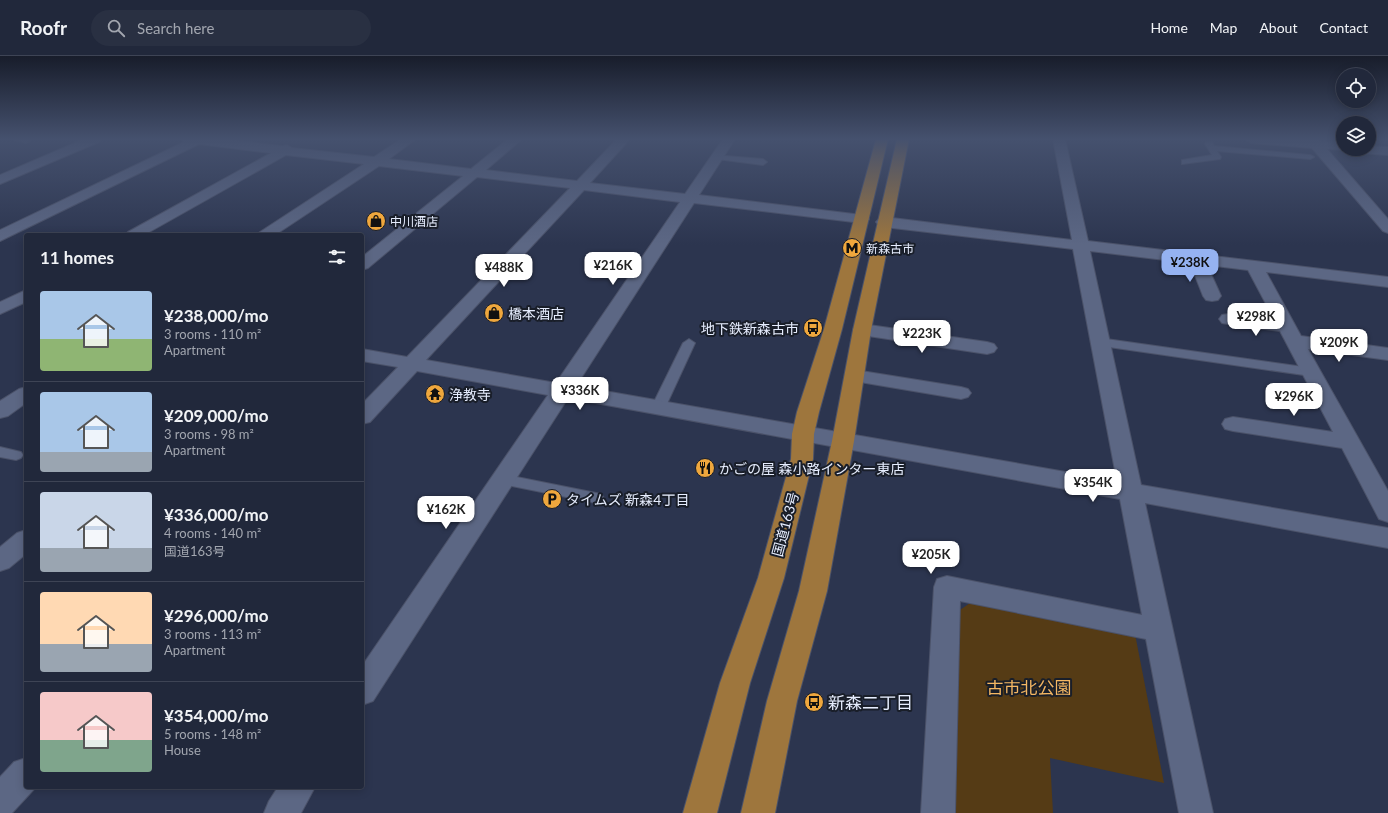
<!DOCTYPE html>
<html lang="en">
<head>
<meta charset="utf-8">
<style>
  :root { --surface:#21283b; --page:#293042; --text:#f1f3f6; --muted:#a2a6af; --line:#3e4455; --accent:#95b2f1 }
  body { margin:0; font-family:Lato,"Noto Sans JP",sans-serif; background:var(--page); color:var(--text); height:100vh; display:flex; flex-direction:column; font-size:15px; white-space:nowrap }
  * { box-sizing:border-box; margin:0 }
  p { font-size:13px; color:var(--muted) }
  .icon { flex:none; width:22px; height:22px; fill:none; stroke:currentColor; stroke-width:2; stroke-linecap:round; stroke-linejoin:round }
  .map { position:relative; flex:1; overflow:hidden }
  .drawer { position:absolute; left:24px; top:177px; width:340px; height:556px; display:flex; flex-direction:column; background:var(--surface); border-radius:4px; box-shadow:0 2px 10px #0003,0 0 0 1px var(--line) }
  .drawer>* { flex:none }
  .tools { position:absolute; left:1336px; top:12px; display:grid; gap:8px }
  .tools a { display:grid; place-items:center; width:40px; height:40px; border-radius:50%; background:var(--surface); box-shadow:0 2px 10px #0003,0 0 0 1px var(--line); font-size:20px }
  .price { position:absolute; translate:-50% -34px; padding:0 9px; border-radius:8px; background:#fff; color:#222; font-size:13px; line-height:26px; filter:drop-shadow(0 1px 2px #0008) }
  .price::after { content:''; position:absolute; left:50%; top:24px; width:12px; height:9px; margin-left:-6px; background:inherit; clip-path:polygon(0 0,100% 0,50% 100%) }
  .price.current { background:var(--accent); color:#111 }
  ul { padding:0; list-style:none }
  li { display:flex; align-items:center; gap:12px; height:100px; padding:0 16px }
  li+li { border-top:1px solid var(--line) }
  li span { display:grid; place-items:center; flex:none; width:112px; height:80px; border-radius:4px; color:#555 }
  li>.icon { margin-inline-start:auto }
  span .icon { width:48px; height:48px; fill:#fffc; stroke-width:1 }
  li b { font-size:17px }
  h2 { display:flex; justify-content:space-between; align-items:center; height:48px; padding:0 16px; font-size:17px }
  header { display:flex; align-items:center; gap:24px; box-sizing:border-box; height:56px; padding:0 20px; background:var(--surface); border-bottom:1px solid var(--line) }
  header strong { font-size:19px }
  nav { display:flex; gap:22px; margin-inline-start:auto; font-size:14px }
  .search { width:280px; height:36px; background:var(--page); display:flex; align-items:center; gap:10px; box-sizing:border-box; padding:0 14px; border-radius:22px; color:var(--muted); font-size:15px }
  .map>svg:first-child { display:block }
</style>
</head>
<body>
<header>
<strong>Roofr</strong>
<div class="search"><svg class="icon" aria-label="search" viewBox="0 0 24 24"><circle cx="10" cy="10" r="6"/><path d="M15 15l6 6"/></svg>Search here</div>
<nav><a>Home</a><a>Map</a><a>About</a><a>Contact</a></nav>
</header>
<div class="map">
<svg width="1388" height="757" viewBox="0 0 1388 757">
  <rect width="100%" height="100%" fill="#2c354f"/>
  <!-- green -->
  <path fill="#553b15" d="M973 545 1135 578 1164 727 1050 702 1053 757H953L957 556Z"/>
  <g fill="none" stroke-linecap="round" stroke-linejoin="round">
    <!-- service casing -->
    <g stroke="#4b5269" stroke-width="2">
      <path id="service" d="M11 83H29L30 85 26 87Z
        M1206 86H1212L1214 90 1310 99 1314 101 1310 103 1217 95 1221 101 1220 103 1182 108V104L1212 99 1205 88Z
        M714 99 763 103 767 106 763 109 717 103H714Z
        M1099 282 1311 312 1317 316 1311 320 1095 289 1093 286Z
        M689 283 695 287 665 352 663 355H653L651 352 683 287Z
        M0 391 21 396 23 399 21 402 16 404 0 401Z
        M502 418 596 437 601 438 604 442 601 446 596 447 497 427 495 423 497 419Z"/>
    </g>
    <!-- minor casing -->
    <g stroke="#4b5269" stroke-width="2">
      <path id="minor" d="M84 83H101L99 86 0 128V119Z
        M181 83H221L282 90 287 89 292 92 374 101 401 83H416L389 103 471 113 508 83H522L486 114 577 125 617 83H630L590 127 685 138 723 83H735L699 139 862 159 867 160 869 163 867 166 862 167 694 147 576 330 1117 425 1073 193 884 171 879 169 876 166 879 163 884 161 1072 184 1053 83H1065L1088 185 1388 221V231L1266 216 1301 280 1388 292V304L1308 293 1388 435V466L1379 463 1342 392 1233 375 1225 373 1222 368 1225 363 1233 361 1333 376 1280 275 1228 268 1222 267 1219 263 1222 259 1228 258 1274 263 1248 214 1207 209 1221 240 1218 244 1212 245 1206 244 1203 240 1190 207 1090 195 1141 429 1388 472V492L1145 447 1213 757H1179L1146 583 960 545 955 757H921L934 531 937 523 947 520 1142 559 1120 443 568 342 373 645 362 649V610L548 339 417 315 370 366 362 368V348L398 311 362 305V293L407 301 570 132 477 121 368 212 362 214V201L463 120 379 110 275 179H257L260 176 364 108 286 99 144 179H125L128 176 271 97 199 88 0 185V174L184 86ZM584 134 680 146 556 327 426 304Z
        M1245 83H1318L1320 85 1343 87V93L1347 94 1327 93 1388 163V177L1383 175 1312 92 1251 87Z
        M1369 90 1388 91V99L1360 97 1354 93H1369Z
        M26 234V246L0 258V246Z
        M862 268 987 286 994 288 997 292 994 296 987 298 855 278 853 274 855 270Z
        M855 314 961 331 968 333 971 337 968 341 961 343 848 324 845 320 848 316Z
        M26 331V347L8 360 0 362V345L19 333Z
        M26 474V498L9 512 0 515V491L17 477Z
        M26 702V731H36L12 757H0V721L14 706Z
        M278 731H315L301 757H264L269 745Z"/>
    </g>
    <!-- trunk casing -->
    <g stroke="#4b5269" stroke-width="2">
      <path id="trunk" d="M876 83H888L842 273 819 356 814 378 813 403 784 522 750 627 717 757H683L720 627 758 522 791 403 792 378 797 356 824 273Z
        M897 83H909L871 274 854 385 827 535 797 645 775 757H741L767 645 799 535 832 385 853 274Z"/>
    </g>
    <!-- service -->
    <use href="#service" fill="#5c6784" fill-rule="evenodd"/>
    <!-- minor -->
    <use href="#minor" fill="#5c6784" fill-rule="evenodd"/>
    <!-- trunk -->
    <use href="#trunk" fill="#9e763d" fill-rule="evenodd"/>
  </g>
  <!-- sky -->
  <linearGradient id="sky" x2="0" y2="1"><stop stop-color="#181d2b"/><stop offset="0.44" stop-color="#45516e"/><stop offset="1" stop-color="#45516e" stop-opacity="0"/></linearGradient>
  <rect width="1388" height="189" fill="url(#sky)"/>
  <!-- icons -->
  <defs>
    <g id="shop-disc" transform="scale(1)"><circle r="9.5" fill="#efa73d" stroke="#191e29"/><path d="M-5-2.5h2.3a2.7 3.5 0 0 1 5.4 0H5L5.5 6h-11ZM-1.5-2.5h3a1.5 2.3 0 0 0-3 0Z" fill="#111"/></g>
    <g id="metro-disc" transform="scale(1)"><circle r="9.5" fill="#efa73d" stroke="#191e29"/><path d="M-5.5 5V-5H-3L0 0L3-5H5.5V5H3V-.5L0 4L-3-.5V5Z" fill="#111"/></g>
    <g id="bus-disc" transform="scale(1)"><circle r="9.5" fill="#efa73d" stroke="#191e29"/><path d="M-5-6H5V4H4V6H2V4H-2V6H-4V4H-5ZM-3.5-4V0h7V-4ZM-3.5 1.2v1.5H-2V1.2ZM2 1.2v1.5H3.5V1.2Z" fill="#111"/></g>
    <g id="temple-disc" transform="scale(1)"><circle r="9.5" fill="#efa73d" stroke="#191e29"/><path d="M0-6L5-2H3V0L6.5 2.5H4V6H1.5V3h-3V6H-4V2.5H-6.5L-3 0V-2H-5Z" fill="#111"/></g>
    <g id="restaurant-disc" transform="scale(1)"><circle r="9.5" fill="#efa73d" stroke="#191e29"/><path d="M-5-6h1v4h1v-4h1v4h1v-4h1v5L-1.5 .5V6h-2V.5L-5-1ZM5-6V6H3V1.5H1.5Q1.5-4 5-6Z" fill="#111"/></g>
    <g id="parking-disc" transform="scale(1)"><circle r="9.5" fill="#efa73d" stroke="#191e29"/><path d="M-3.5-5.5H1a3.5 3.5 0 0 1 0 7H-1V5.5H-3.5ZM-1-3.4V-.6H.8a1.4 1.4 0 0 0 0-2.8Z" fill="#111"/></g>
  </defs>
  <g fill-rule="evenodd">
    <use href="#shop-disc" x="376" y="165"/>
    <use href="#metro-disc" x="852" y="192"/>
    <use href="#shop-disc" x="494" y="257"/>
    <use href="#bus-disc" x="813" y="272"/>
    <use href="#temple-disc" x="435" y="338"/>
    <use href="#restaurant-disc" x="705" y="412"/>
    <use href="#parking-disc" x="552" y="443"/>
    <use href="#bus-disc" x="814" y="646"/>
  </g>
  <g text-anchor="middle" dominant-baseline="central" stroke-width="4" stroke-linejoin="round" paint-order="stroke">
    <!-- far-poi labels -->
    <g font-size="12" fill="#e6edfe" stroke="#191e29" text-anchor="start">
      <text x="390" y="165">中川酒店</text>
      <text x="866" y="192">新森古市</text>
    </g>
    <!-- poi labels -->
    <g font-size="14" fill="#e6edfe" stroke="#191e29" text-anchor="start">
      <text x="508" y="257">橋本酒店</text>
      <text x="799" y="272" text-anchor="end">地下鉄新森古市</text>
      <text x="449" y="338">浄教寺</text>
      <text x="719" y="412">かごの屋 森小路インター東店</text>
      <text x="566" y="443">タイムズ 新森4丁目</text>
    </g>
    <!-- street labels -->
    <g font-size="14" fill="#e6edfe" stroke="#191e29">
      <text transform="translate(785 468) rotate(-75)">国道163号</text>
    </g>
    <!-- near-park labels -->
    <g font-size="17" fill="#f4b763" stroke="#191e29">
      <text x="1029" y="631">古市北公園</text>
    </g>
    <!-- near-poi labels -->
    <g font-size="17" fill="#e6edfe" stroke="#191e29" text-anchor="start">
      <text x="828" y="646">新森二丁目</text>
    </g>
  </g>
</svg>
<div class="tools">
<a><svg class="icon" aria-label="locate" viewBox="0 0 24 24"><circle cx="12" cy="12" r="6"/><path d="M12 2v4M12 18v4M2 12h4M18 12h4"/></svg></a>
<a><svg class="icon" aria-label="layers" viewBox="0 0 24 24"><path d="M12 4l9 5-9 5-9-5zM3 14l9 5 9-5"/></svg></a>
</div>
<b class="price current" style="left:1190px;top:227px">¥238K</b>
<b class="price" style="left:613px;top:230px">¥216K</b>
<b class="price" style="left:504px;top:232px">¥488K</b>
<b class="price" style="left:1256px;top:281px">¥298K</b>
<b class="price" style="left:922px;top:298px">¥223K</b>
<b class="price" style="left:1339px;top:307px">¥209K</b>
<b class="price" style="left:580px;top:355px">¥336K</b>
<b class="price" style="left:1294px;top:361px">¥296K</b>
<b class="price" style="left:1093px;top:447px">¥354K</b>
<b class="price" style="left:446px;top:474px">¥162K</b>
<b class="price" style="left:931px;top:519px">¥205K</b>
<section class="drawer">
<h2>11 homes<svg class="icon" aria-label="filters" viewBox="0 0 24 24"><path d="M4 7h16M4 17h16"/><circle cx="9" cy="7" r="2"/><circle cx="15" cy="17" r="2"/></svg></h2>
<ul>
<li><span style="background:linear-gradient(#a9c7e8 60%,#8fb573 0)"><svg class="icon" aria-label="home" viewBox="0 0 24 24"><path d="M3 11l9-7 9 7M6 9v11h12V9"/></svg></span><div><b>¥238,000/mo</b><p>3 rooms · 110 m²</p><p>Apartment</p></div></li>
<li><span style="background:linear-gradient(#a9c7e8 75%,#9aa5b1 0)"><svg class="icon" aria-label="home" viewBox="0 0 24 24"><path d="M3 11l9-7 9 7M6 9v11h12V9"/></svg></span><div><b>¥209,000/mo</b><p>3 rooms · 98 m²</p><p>Apartment</p></div></li>
<li><span style="background:linear-gradient(#c9d6e8 70%,#9aa5b1 0)"><svg class="icon" aria-label="home" viewBox="0 0 24 24"><path d="M3 11l9-7 9 7M6 9v11h12V9"/></svg></span><div><b>¥336,000/mo</b><p>4 rooms · 140 m²</p><p>国道163号</p></div></li>
<li><span style="background:linear-gradient(#ffd9b3 65%,#9aa5b1 0)"><svg class="icon" aria-label="home" viewBox="0 0 24 24"><path d="M3 11l9-7 9 7M6 9v11h12V9"/></svg></span><div><b>¥296,000/mo</b><p>3 rooms · 113 m²</p><p>Apartment</p></div></li>
<li><span style="background:linear-gradient(#f6c9c9 60%,#7fa58c 0)"><svg class="icon" aria-label="home" viewBox="0 0 24 24"><path d="M3 11l9-7 9 7M6 9v11h12V9"/></svg></span><div><b>¥354,000/mo</b><p>5 rooms · 148 m²</p><p>House</p></div></li>
</ul>
</section>
</div>
</body>
</html>
